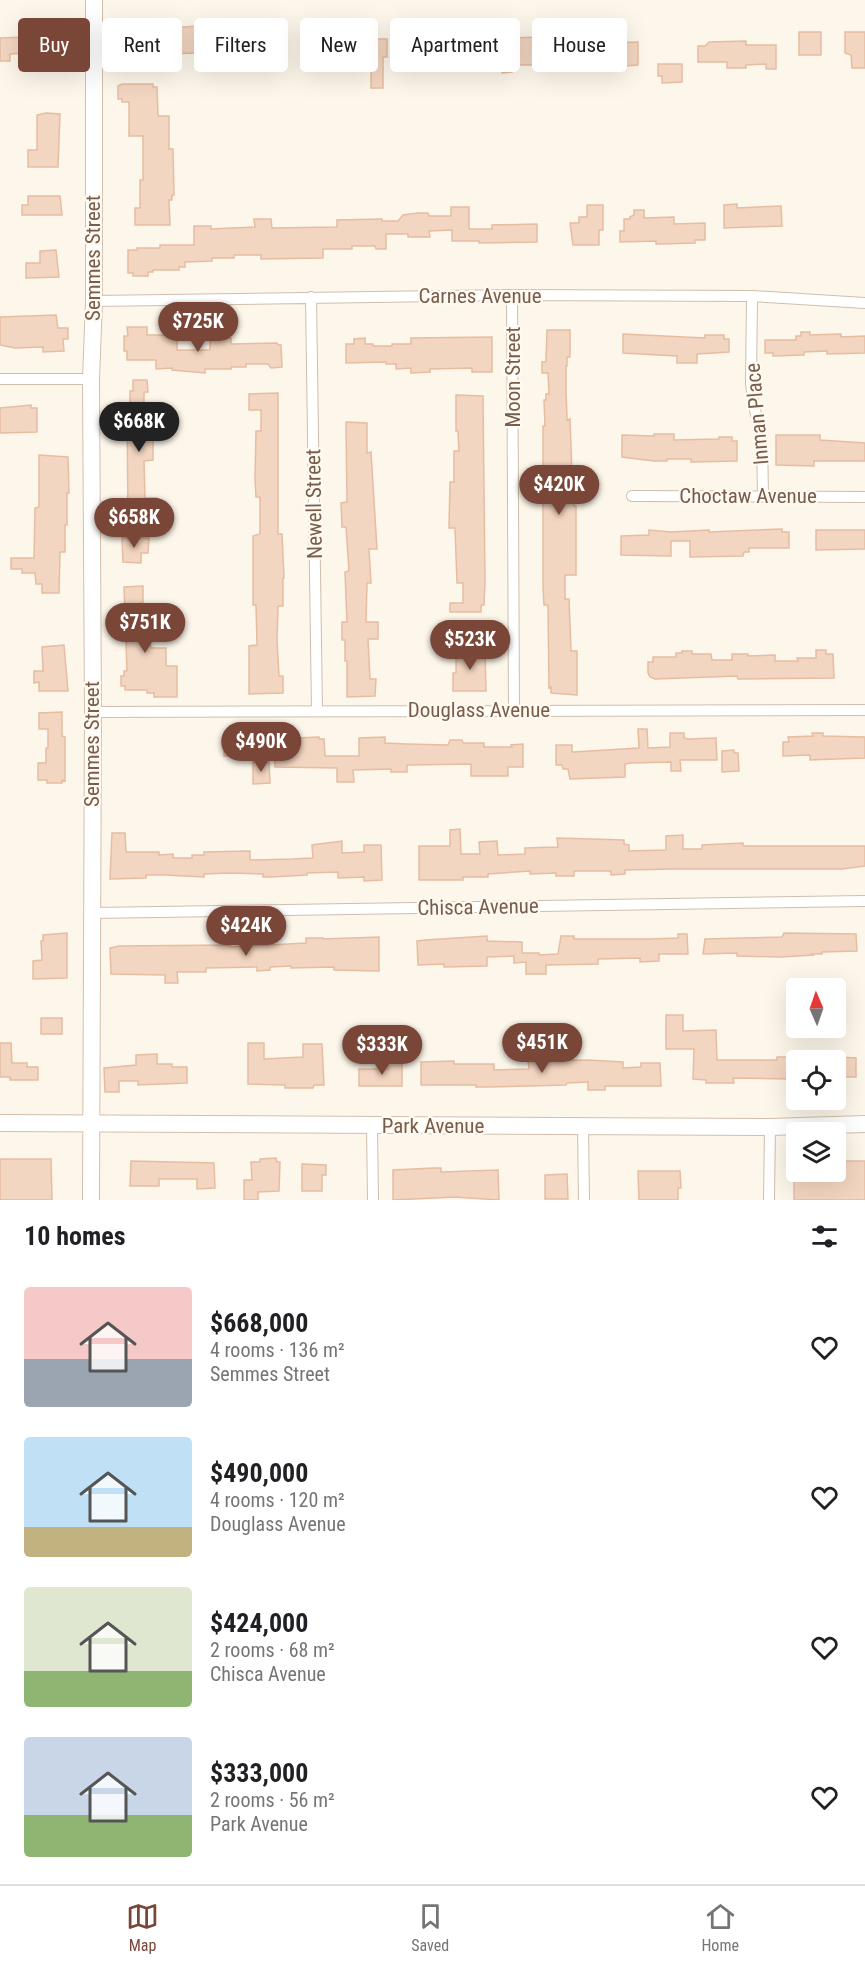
<!DOCTYPE html>
<html lang="en">
<head>
<meta charset="utf-8">
<style>
  :root { --surface:#fff; --page:#f2f2f2; --text:#202124; --muted:#757577; --line:#e0e0e0; --accent:#7a4637 }
  body { margin:0; font-family:"Roboto Condensed",sans-serif; background:var(--page); color:var(--text); height:100vh; display:flex; flex-direction:column; font-size:22px; white-space:nowrap }
  * { box-sizing:border-box; margin:0 }
  p { font-size:20px; color:var(--muted) }
  .icon { flex:none; width:33px; height:33px; fill:none; stroke:currentColor; stroke-width:2; stroke-linecap:round; stroke-linejoin:round }
  .map { position:relative; height:1200px; overflow:hidden }
  .sheet { display:flex; flex-direction:column; background:var(--surface); flex:1 }
  .sheet>* { flex:none }
  .hud { position:absolute; left:18px; top:18px; width:830px; height:54px; display:flex; gap:12px }
  .needle { width:39px; rotate:358deg }
  .buttons { position:absolute; left:786px; top:978px; display:grid; gap:12px }
  .buttons a { display:grid; place-items:center; width:60px; height:60px; border-radius:6px; background:var(--surface); box-shadow:0 6px 24px #0002; font-size:30px }
  .price { position:absolute; translate:-50% -51px; padding:0 14px; border-radius:21px; background:var(--accent); color:#fff; font-size:20px; line-height:39px; filter:drop-shadow(0 2px 3px #0008) }
  .price::after { content:''; position:absolute; left:50%; top:36px; width:18px; height:14px; margin-left:-9px; background:inherit; clip-path:polygon(0 0,100% 0,50% 100%) }
  .price.selected { background:#222; color:#fff }
  ul { padding:0; list-style:none }
  li { display:flex; align-items:center; gap:18px; height:150px; padding:0 24px }
  li span { display:grid; place-items:center; flex:none; width:168px; height:120px; border-radius:6px; color:#555 }
  li>.icon { margin-inline-start:auto }
  span .icon { width:72px; height:72px; fill:#fffc; stroke-width:1 }
  li b { font-size:26px }
  h2 { display:flex; justify-content:space-between; align-items:center; height:72px; padding:0 24px; font-size:26px }
  .tag { padding:0 21px; border-radius:6px; background:var(--surface); box-shadow:0 6px 24px #0002; font-size:21px; line-height:54px }
  .tag.selected { background:var(--accent); color:#fff }
  .menu { display:flex; justify-content:space-around; align-items:center; height:84px; border-top:2px solid var(--line); background:var(--surface); font-size:16px; color:var(--muted) }
  .menu a { display:grid; justify-items:center; gap:3px }
  .menu .selected { color:var(--accent) }
  .map>svg:first-child { display:block }
</style>
</head>
<body>
<div class="map">
<svg width="865" height="1200" viewBox="0 0 865 1200">
  <rect width="100%" height="100%" fill="#fdf6ea"/>
  <!-- building -->
  <path fill="#f3d6c1" stroke="#e6bda1" stroke-width="1.5" d="M315 24H329L332 59H321V56H312V54H310L309 30H315Z
    M143 26H160V29L197 26H214V28L274 26V56H254V52L213 53V56H199V53L160 54V60H135V65H114V29Z
    M40 32 62 33V53L59 57V61L49 62 50 71H34V58L28 53 10 54V61H0V38L29 37V33Z
    M799 32H821V55H799Z
    M845 32H865V68H852L851 55 845 53Z
    M593 34H605L606 43 638 42V65L625 66V62H618V59L550 60V65H512V72L502 73V62H469V40L538 37V35H549L550 37H593Z
    M365 39H387V57H383V88H371V68L361 69V52H366Z
    M427 40H442V42H444V55H438V62H425V42H427Z
    M746 41V45H776V69H766V64L746 65V68H727V62H698V46H705L709 42Z
    M658 64H682V82L662 83V76H658Z
    M122 84H153V87H157L158 116H169V149H173L174 195H172V200H169L170 225H135V208H140V180H143V136H129V102H122V99H118V86Z
    M46 113 60 114 58 167H28V150H37V115Z
    M28 196H60L62 215H22V205H28Z
    M737 204V208L781 206 782 226 724 228V205Z
    M587 205H603V230H599V245H573L570 223H579V217H587Z
    M451 207H469V229H492V225L537 224V242L479 243V241H452V230L429 231 430 237H408V234H386V249H376L375 246H352V249H323V258L261 259V255H234V258H212V261L185 262V267H179V270H153V272H148V276H133V273H128V250H137V248H160V245H194V226H211V229L255 227 254 219H271L272 228 337 227V220L382 219V221H398L403 215 418 213H428L429 216H451Z
    M634 210H644V218L674 217V224L705 223V240H695V243L661 244H656V241L620 242V231H624V219H630V217L634 215Z
    M56 250 59 277 26 278V263H40V251Z
    M56 315 58 328H68V339H63L64 351 43 352V347L15 348 0 345V317Z
    M127 327H147V335H177V350H210V339L231 338V344L277 343 278 345H281L282 367 271 368 268 364H246V367H231V369H205V373L172 370V368L156 369V360H127V351H124V336H128Z
    M547 330H570V357H567V366H566V389L567 420 570 419 572 473H574V506H576V575H565V599H569L571 651H577V695L551 693V687L549 688 548 605H544L543 587V426H545L544 400H546V394H549L548 373H542V362H546Z
    M801 332H810V335L841 334V337L865 336V353L827 354V351L804 352V355L773 356V353H765V340H796V336H801Z
    M623 334 705 338V335H724V339H729V352L697 354V363H677V356L623 353Z
    M492 337V372H472V368L430 369V372L411 373V368L396 369V364H386V362L346 363V344H354V339L365 338V344H373V346H392V344H411V338Z
    M133 380H147L148 392H144V411H153V460L144 461 145 498H157L158 517H128L127 411H130V391H133Z
    M278 393V534H282L284 578H283V606H278L277 640 279 676H283V693L249 694V646L257 645 256 605H253V536L260 534V497H256L255 480 256 431H261V410H249V394Z
    M456 395 483 396 485 582 484 605H481V612H450V603H463V583H457L455 528H449L450 482H454V451H459L458 431H456Z
    M31 405V408H37V432L0 433V408Z
    M346 422 367 423V453L371 452 377 549H369L371 583H367L366 622H378V639H368L370 679H376L375 696 347 697V661H345V640H342V622H347L345 572 349 571 346 527H342L341 503 347 502Z
    M654 434H674V440L719 439V437H732V441H737V461L691 462V459H667V461H654L622 457V435L654 436Z
    M776 435H820V440L865 443V461H814V466L776 465Z
    M39 455 68 457 69 493H67V525H65V552H60L59 593H42V584H36L35 573H22V569H11V558H34L35 508 39 507Z
    M782 529V532H789V548H749V552H744L743 556 690 557V541H671V556L621 555V536L649 535V530L671 532 709 530V532Z
    M816 530H865V549L816 550Z
    M122 538H149L148 553H141V563L123 562Z
    M143 586V603H140L141 638H149L151 648H166V666H177V697H154V693H147V690H125V686H121V676H124V671H127L124 587Z
    M64 645 68 691H39V682L34 683V671H43L42 647Z
    M459 649H485L486 691H453V673H456V650Z
    M816 650H826V654H833L834 678 738 679 737 676 655 679 650 677 648 673V662H653V657H676V653H682V651H692V654H711L712 660H732V654H748V656L775 655V661H798L797 658H816Z
    M62 712V736L65 737V781L62 780V783H47V780H38V763H46V748H48V729H39V713Z
    M638 729H647L648 748 670 747V733H684V738L688 739 716 738 717 760H680L681 771H671V762L631 763 625 764V777L570 779 568 769H563L562 765H556V745H572V752H574L639 748Z
    M812 733H823V736L865 737V758L810 760V755L783 756V742H789L788 737 813 736Z
    M319 737V739H324L325 756H359V738L385 737V743L407 744 448 745 450 740H462L463 743H484V747H512L511 745 523 744V767H508V776H471V764L407 765V772H391V769L353 770 354 782H337V768L275 767 274 739Z
    M224 740H241V756H224Z
    M734 750V753H738L739 771 722 772V751Z
    M253 762H269L270 783 253 784Z
    M460 829 461 854H480L479 842 497 841 498 855 525 854V848L558 847 557 838 624 840V844L629 845V851L666 850V836L683 835V849H702V845L743 843V846H865V866L842 869H674L625 870V874L611 875V871H574V876H556V873L530 874V871L488 874V877H463V880H419V846H450V830Z
    M112 833H125L126 852H159V855L173 854V858H192V855H204V852L250 851V860L293 859 313 858 312 845 342 841V853L364 852V845H381L382 880 364 881V877L338 878V872L307 873V875L270 877H263V874L230 873 204 874V877L165 875H146V878L110 879Z
    M67 933V978L33 979V961L42 960 41 941H43V935Z
    M784 933 856 934 857 951 822 952V954H812L813 955 780 957 737 956V953L703 954 705 939 782 937Z
    M678 934H687L688 954H659V961L640 962V958L598 959V964L546 965V974H526V962L514 963V956L487 957V966L444 967V964L418 965 417 941 425 940 487 936V941L522 942V953H539V955L558 954 561 936H574V939H648L678 938Z
    M379 937V971L334 970V967L291 968V966L270 967V970L257 971V967L206 968V972H177L178 983H165V975L111 974 110 948 119 946 228 945 232 947 306 943V938H323V939Z
    M666 1015H683V1031L716 1030 717 1060H777V1057H796V1076H790V1079L733 1078 734 1083H706V1080L693 1079 694 1049H666Z
    M41 1018H62V1034H41Z
    M0 1043H11L12 1063H27V1067H38V1080H10V1077H0Z
    M248 1043H264V1059L303 1057V1044H322L324 1085H314L313 1088H285V1085L248 1084Z
    M157 1054V1064H172V1067H187V1083L138 1085V1081H119V1092H105L104 1068 136 1065V1055Z
    M836 1057 856 1058V1077H836Z
    M588 1060 623 1062V1068L641 1067V1063H660L661 1086H605V1090H588V1082L567 1083 566 1085 488 1087H476V1085H421V1062L454 1061V1064H494V1070L529 1069 528 1061Z
    M388 1062H402V1086H359V1069H388Z
    M276 1158 277 1162H280L279 1191 258 1192V1200H244V1180H252L251 1162H260V1159Z
    M0 1159H51L52 1200H0Z
    M131 1161 214 1163 215 1188 197 1189V1179H159V1186H130Z
    M837 1161H865V1200H794V1172H836Z
    M302 1164 326 1165V1175H322V1191H302Z
    M434 1168H441V1172L498 1170 499 1200 455 1197 393 1200V1170Z
    M638 1171H680L681 1188H678V1200H639Z
    M567 1174 568 1199H545V1175Z"/>
  <g fill="none" stroke-linecap="round" stroke-linejoin="round">
    <!-- street casing -->
    <g stroke="#d0beae" stroke-width="12">
      <path id="street" d="M512 295 514 710
        M752 296 751 383 753 402 762 438 763 496
        M311 297 317 711
        M94 301 512 295 752 296 865 303
        M0 379H91
        M632 496 865 497
        M93 712 865 710
        M91 913 865 901
        M372 1126 373 1200
        M583 1126 584 1200
        M769 1200 770 1127"/>
    </g>
    <!-- secondary casing -->
    <g stroke="#d3bfac" stroke-width="18">
      <path id="secondary" d="M0 1123 770 1127 865 1124
        M91 1200 93 712 91 379 94 301V0"/>
    </g>
    <!-- street -->
    <use href="#street" stroke="#fff" stroke-width="10"/>
    <!-- secondary -->
    <use href="#secondary" stroke="#fff" stroke-width="16"/>
  </g>
  <g text-anchor="middle" dominant-baseline="central" stroke-width="4.5" stroke-linejoin="round" paint-order="stroke">
    <!-- street labels -->
    <g font-size="21" fill="#795d4c" stroke="#fffaf1">
      <text transform="translate(93 258) rotate(-90)">Semmes Street</text>
      <text x="480" y="296">Carnes Avenue</text>
      <text transform="translate(513 377) rotate(-90)">Moon Street</text>
      <text transform="translate(757 414) rotate(-95)">Inman Place</text>
      <text x="748" y="496">Choctaw Avenue</text>
      <text transform="translate(314 504) rotate(-91)">Newell Street</text>
      <text x="479" y="710">Douglass Avenue</text>
      <text transform="translate(92 744) rotate(-90)">Semmes Street</text>
      <text transform="translate(478 907) rotate(-1)">Chisca Avenue</text>
      <text x="433" y="1126">Park Avenue</text>
    </g>
  </g>
</svg>
<div class="buttons">
<a><svg class="needle" viewBox="-14 -14 28 28"><path d="M0-13l5 13h-10z" fill="#e53935"/><path d="M0 13l5-13h-10z" fill="#757577"/></svg></a>
<a><svg class="icon" aria-label="locate" viewBox="0 0 24 24"><circle cx="12" cy="12" r="6"/><path d="M12 2v4M12 18v4M2 12h4M18 12h4"/></svg></a>
<a><svg class="icon" aria-label="layers" viewBox="0 0 24 24"><path d="M12 4l9 5-9 5-9-5zM3 14l9 5 9-5"/></svg></a>
</div>
<b class="price" style="left:198px;top:353px">$725K</b>
<b class="price selected" style="left:139px;top:453px">$668K</b>
<b class="price" style="left:559px;top:516px">$420K</b>
<b class="price" style="left:134px;top:549px">$658K</b>
<b class="price" style="left:145px;top:654px">$751K</b>
<b class="price" style="left:470px;top:671px">$523K</b>
<b class="price" style="left:261px;top:773px">$490K</b>
<b class="price" style="left:246px;top:957px">$424K</b>
<b class="price" style="left:542px;top:1074px">$451K</b>
<b class="price" style="left:382px;top:1076px">$333K</b>
<div class="hud">
<a class="tag selected">Buy</a>
<a class="tag">Rent</a>
<a class="tag">Filters</a>
<a class="tag">New</a>
<a class="tag">Apartment</a>
<a class="tag">House</a>
</div>
</div>
<section class="sheet">
<h2>10 homes<svg class="icon" aria-label="filters" viewBox="0 0 24 24"><path d="M4 7h16M4 17h16"/><circle cx="9" cy="7" r="2"/><circle cx="15" cy="17" r="2"/></svg></h2>
<ul>
<li><span style="background:linear-gradient(#f6c9c9 60%,#9aa5b1 0)"><svg class="icon" aria-label="home" viewBox="0 0 24 24"><path d="M3 11l9-7 9 7M6 9v11h12V9"/></svg></span><div><b>$668,000</b><p>4 rooms · 136 m²</p><p>Semmes Street</p></div><svg class="icon" aria-label="heart" viewBox="0 0 24 24"><path d="M12 20l-8-8c-3-5 5-10 8-4 3-6 11-1 8 4z"/></svg></li>
<li><span style="background:linear-gradient(#bfe0f5 75%,#c2b280 0)"><svg class="icon" aria-label="home" viewBox="0 0 24 24"><path d="M3 11l9-7 9 7M6 9v11h12V9"/></svg></span><div><b>$490,000</b><p>4 rooms · 120 m²</p><p>Douglass Avenue</p></div><svg class="icon" aria-label="heart" viewBox="0 0 24 24"><path d="M12 20l-8-8c-3-5 5-10 8-4 3-6 11-1 8 4z"/></svg></li>
<li><span style="background:linear-gradient(#dfe7d0 70%,#8fb573 0)"><svg class="icon" aria-label="home" viewBox="0 0 24 24"><path d="M3 11l9-7 9 7M6 9v11h12V9"/></svg></span><div><b>$424,000</b><p>2 rooms · 68 m²</p><p>Chisca Avenue</p></div><svg class="icon" aria-label="heart" viewBox="0 0 24 24"><path d="M12 20l-8-8c-3-5 5-10 8-4 3-6 11-1 8 4z"/></svg></li>
<li><span style="background:linear-gradient(#c9d6e8 65%,#8fb573 0)"><svg class="icon" aria-label="home" viewBox="0 0 24 24"><path d="M3 11l9-7 9 7M6 9v11h12V9"/></svg></span><div><b>$333,000</b><p>2 rooms · 56 m²</p><p>Park Avenue</p></div><svg class="icon" aria-label="heart" viewBox="0 0 24 24"><path d="M12 20l-8-8c-3-5 5-10 8-4 3-6 11-1 8 4z"/></svg></li>
</ul>
</section>
<nav class="menu">
<a class="selected"><svg class="icon" aria-label="map" viewBox="0 0 24 24"><path d="M3 6l6-2 6 2 6-2v14l-6 2-6-2-6 2zM9 4v14M15 6v14"/></svg>Map</a>
<a><svg class="icon" aria-label="saved" viewBox="0 0 24 24"><path d="M7 4h10v16l-5-4-5 4z"/></svg>Saved</a>
<a><svg class="icon" aria-label="home" viewBox="0 0 24 24"><path d="M3 11l9-7 9 7M6 9v11h12V9"/></svg>Home</a>
</nav>
</body>
</html>
